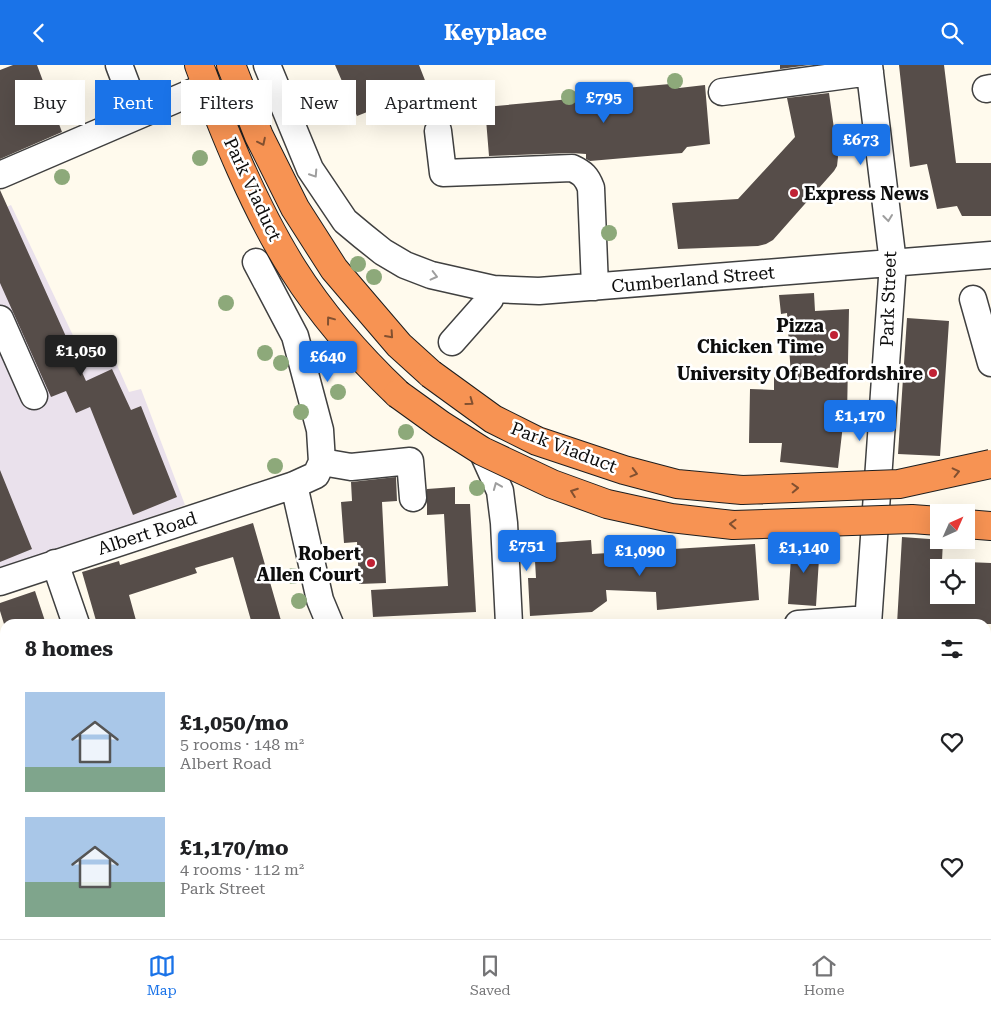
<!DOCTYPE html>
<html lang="en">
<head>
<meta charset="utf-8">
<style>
  :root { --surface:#fff; --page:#f6f6f6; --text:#202124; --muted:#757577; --line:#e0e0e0; --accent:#1a73e8 }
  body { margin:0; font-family:"Roboto Serif",serif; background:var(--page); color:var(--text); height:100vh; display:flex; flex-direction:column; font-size:19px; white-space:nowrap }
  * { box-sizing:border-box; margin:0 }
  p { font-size:16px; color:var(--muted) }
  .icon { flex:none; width:28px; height:28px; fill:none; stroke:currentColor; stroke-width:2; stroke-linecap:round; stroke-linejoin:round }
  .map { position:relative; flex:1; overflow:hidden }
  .side { position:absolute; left:0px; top:554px; width:991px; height:321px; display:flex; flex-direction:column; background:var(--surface); border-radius:15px 15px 0 0; box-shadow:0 5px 20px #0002 }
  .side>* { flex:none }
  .hud { position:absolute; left:15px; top:15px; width:500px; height:45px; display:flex; gap:10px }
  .needle { width:32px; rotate:45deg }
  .fabs { position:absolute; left:930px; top:439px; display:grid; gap:10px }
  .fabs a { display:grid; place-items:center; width:45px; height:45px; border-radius:0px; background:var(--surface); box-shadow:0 5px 20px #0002; font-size:25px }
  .price { position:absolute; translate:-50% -42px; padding:0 11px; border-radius:5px; background:var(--accent); color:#fff; font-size:16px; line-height:32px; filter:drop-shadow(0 1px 2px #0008) }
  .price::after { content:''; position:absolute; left:50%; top:30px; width:15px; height:11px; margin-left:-8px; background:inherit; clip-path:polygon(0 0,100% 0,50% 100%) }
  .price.on { background:#222; color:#fff }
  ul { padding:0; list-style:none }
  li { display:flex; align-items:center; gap:15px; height:125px; padding:0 25px }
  li span { display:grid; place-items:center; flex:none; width:140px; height:100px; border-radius:0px; color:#555 }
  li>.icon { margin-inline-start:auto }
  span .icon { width:60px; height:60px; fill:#fffc; stroke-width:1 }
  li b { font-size:21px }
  h2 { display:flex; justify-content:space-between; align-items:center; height:60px; padding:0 25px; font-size:21px }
  .pill { padding:0 18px; border-radius:0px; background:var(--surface); box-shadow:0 5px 20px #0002; font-size:18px; line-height:45px }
  .pill.on { background:var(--accent); color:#fff }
  header { display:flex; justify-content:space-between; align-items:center; height:65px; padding:0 25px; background:var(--accent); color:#fff; font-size:22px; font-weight:700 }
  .tab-bar { display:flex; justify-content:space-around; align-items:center; height:70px; border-top:1px solid var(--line); background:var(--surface); font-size:14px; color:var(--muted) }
  .tab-bar a { display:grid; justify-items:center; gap:2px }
  .tab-bar .on { color:var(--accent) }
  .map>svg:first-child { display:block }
</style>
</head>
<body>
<header><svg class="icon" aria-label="back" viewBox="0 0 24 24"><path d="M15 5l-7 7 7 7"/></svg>Keyplace<svg class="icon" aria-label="search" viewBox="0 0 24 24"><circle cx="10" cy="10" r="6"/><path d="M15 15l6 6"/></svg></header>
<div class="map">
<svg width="991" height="874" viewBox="0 0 991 874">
  <rect width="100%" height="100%" fill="#fffaed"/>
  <!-- industrial -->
  <path fill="#eae1ec" d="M11 140 88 302 114 293 129 327 141 324 185 440 0 507V145Z"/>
  <!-- forest -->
  <path fill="#b9db95" d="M986 851 991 852V874H940V870H986Z"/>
  <!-- building -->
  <path fill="#564d49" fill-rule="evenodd" d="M13 0H37L62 67 0 94V5Z
    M335 0H419L428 23 357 51Z
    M780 0H810L780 4Z
    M899 0H944L956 98H991V151H962L957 141 937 144 927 99 910 102Z
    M670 19 679 23 705 20 710 79 687 82 682 88 590 96 586 94V89L571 88 489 91 485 42 614 30V24Z
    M829 28 838 92 837 101 834 106 773 175 766 179 758 181 678 184 672 138 738 134 795 72 787 33Z
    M0 125 86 316 112 304 131 345 141 341 177 432 133 450 90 342 76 348 66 326 51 332 0 218Z
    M814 228 815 246 849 244 847 351H844L838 403 780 397 782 378H749L750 324 774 325V312H791L787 248 781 249 779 230Z
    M907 253 949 256 940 391 898 389Z
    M0 405 32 484 0 497Z
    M396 412 397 436 382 437 386 518 359 519 357 477 344 478 341 437 352 436 351 417Z
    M455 422V439H470L476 547 373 552 371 525 448 521 444 449 427 450V424Z
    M253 458 282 559H252L233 492 195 503 197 508 129 530 137 559H97L82 507 119 496 120 500Z
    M902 472 943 475 942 496 991 498V559H897ZM939 502H966V530H939Z
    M591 475 592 489 755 479 759 535 657 545 656 527 606 525 607 536 592 547 530 551 528 513H536L534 479Z
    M792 476 820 478 816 541 788 539Z
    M35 526 46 559H4L0 546V538Z"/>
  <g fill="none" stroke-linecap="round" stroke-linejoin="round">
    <!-- minor casing -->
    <g stroke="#404040" stroke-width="29">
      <path id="minor" d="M119 0 138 50
        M267 0 310 104 345 156 363 171 383 187 405 200 431 210 493 224 539 226 991 190
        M986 24 991 23
        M722 27 870 7
        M438 66 443 108 572 103C583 108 587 112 591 123L595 222
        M0 110 207 21
        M973 234 991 298
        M0 254 34 331
        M452 277 490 234 493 224
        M482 386 500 426 504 458 509 559
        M322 397 351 402 410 396 413 433
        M294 420 320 535 330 559
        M55 498 76 559
        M0 517 294 420 316 410 322 397 320 365 295 271 256 197
        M798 559 868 554
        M868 559 893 198 869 0
        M986 834 991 835
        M482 870 484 874
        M0 871 5 869
        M450 874 453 870
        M836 874 837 870"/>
    </g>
    <!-- highway casing -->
    <g stroke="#1e1e1e" stroke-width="30">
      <path id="highway" d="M199 0C224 67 255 144 293 204 322 250 359 292 398 329
        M231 0 259 71 295 143 334 204 399 280 431 309
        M966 459 991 461"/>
    </g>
    <!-- minor -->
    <use href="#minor" stroke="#fff" stroke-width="26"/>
    <!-- highway -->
    <use href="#highway" stroke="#f79353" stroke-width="28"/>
    <!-- highway-bridge casing -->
    <g stroke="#1e1e1e" stroke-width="30" stroke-linecap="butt">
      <path id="highway-bridge" d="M431 309 493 354 537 376 624 405 677 419 742 425 899 419 991 399
        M398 329 441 360 482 386 552 419 607 439 671 453 733 460 912 454 939 456"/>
    </g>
    <!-- highway-bridge -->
    <use href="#highway-bridge" stroke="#f79353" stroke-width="28"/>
  </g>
  <!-- trees -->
  <g fill="#8da97a">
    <circle cx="675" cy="16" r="8"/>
    <circle cx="569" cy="32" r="8"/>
    <circle cx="200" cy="93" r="8"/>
    <circle cx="62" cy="112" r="8"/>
    <circle cx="609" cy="168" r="8"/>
    <circle cx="358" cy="199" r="8"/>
    <circle cx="374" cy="212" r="8"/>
    <circle cx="226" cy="238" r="8"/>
    <circle cx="101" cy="288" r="8"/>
    <circle cx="265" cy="288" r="8"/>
    <circle cx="281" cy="298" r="8"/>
    <circle cx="338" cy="327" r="8"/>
    <circle cx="301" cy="347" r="8"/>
    <circle cx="406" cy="367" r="8"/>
    <circle cx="275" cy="401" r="8"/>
    <circle cx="477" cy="423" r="8"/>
    <circle cx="293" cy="511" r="8"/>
    <circle cx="299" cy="536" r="8"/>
  </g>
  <!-- one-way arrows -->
  <defs><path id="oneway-chevron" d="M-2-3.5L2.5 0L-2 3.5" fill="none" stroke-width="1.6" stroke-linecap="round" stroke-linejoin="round" transform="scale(1.25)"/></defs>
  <g stroke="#825030">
    <use href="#oneway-chevron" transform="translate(262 77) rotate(64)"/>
    <use href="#oneway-chevron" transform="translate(330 255) rotate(-127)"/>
    <use href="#oneway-chevron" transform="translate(390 270) rotate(48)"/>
    <use href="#oneway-chevron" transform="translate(470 337) rotate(36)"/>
    <use href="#oneway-chevron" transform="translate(956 407) rotate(-13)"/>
    <use href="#oneway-chevron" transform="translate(634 408) rotate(15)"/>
    <use href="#oneway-chevron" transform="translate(795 423) rotate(-2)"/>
    <use href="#oneway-chevron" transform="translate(574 427) rotate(-160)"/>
    <use href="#oneway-chevron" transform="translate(733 459) rotate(-178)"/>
  </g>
  <g stroke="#9e9e9e">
    <use href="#oneway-chevron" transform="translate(314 109) rotate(57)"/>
    <use href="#oneway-chevron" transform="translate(888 153) rotate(83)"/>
    <use href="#oneway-chevron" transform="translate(434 211) rotate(14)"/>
    <use href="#oneway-chevron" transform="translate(497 421) rotate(-112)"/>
  </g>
  <!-- markers -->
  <g fill="#c02234" stroke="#fff" stroke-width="2">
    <circle cx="794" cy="128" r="5"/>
    <circle cx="834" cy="270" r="5"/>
    <circle cx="933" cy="308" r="5"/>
    <circle cx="371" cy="498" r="5"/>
  </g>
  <g text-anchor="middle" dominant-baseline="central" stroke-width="5" stroke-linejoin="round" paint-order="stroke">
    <!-- street labels -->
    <g font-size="18" fill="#0d0d0d" stroke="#fff">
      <text transform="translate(253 124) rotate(65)">Park Viaduct</text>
      <text transform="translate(693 214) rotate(-5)">Cumberland Street</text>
      <text transform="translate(888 234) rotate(-88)">Park Street</text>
      <text transform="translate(564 382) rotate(21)">Park Viaduct</text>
      <text transform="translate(147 468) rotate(-18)">Albert Road</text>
    </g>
    <!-- poi labels -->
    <g font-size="18" font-weight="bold" fill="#0d0d0d" stroke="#fff" text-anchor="end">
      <text x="804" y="128" text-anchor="start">Express News</text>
      <text x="824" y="260">Pizza<tspan x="824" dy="21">Chicken Time</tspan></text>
      <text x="923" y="308">University Of Bedfordshire</text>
      <text x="361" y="488">Robert<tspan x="361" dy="21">Allen Court</tspan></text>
    </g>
  </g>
</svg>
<div class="fabs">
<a><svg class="needle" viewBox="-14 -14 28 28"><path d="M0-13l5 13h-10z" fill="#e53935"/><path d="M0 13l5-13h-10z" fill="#757577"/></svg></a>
<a><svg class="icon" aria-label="locate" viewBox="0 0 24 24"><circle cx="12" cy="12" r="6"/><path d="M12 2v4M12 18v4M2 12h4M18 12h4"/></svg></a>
</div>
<b class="price" style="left:604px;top:59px">£795</b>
<b class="price" style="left:861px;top:101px">£673</b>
<b class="price on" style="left:81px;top:312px">£1,050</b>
<b class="price" style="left:328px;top:318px">£640</b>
<b class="price" style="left:860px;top:377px">£1,170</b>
<b class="price" style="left:527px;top:507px">£751</b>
<b class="price" style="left:804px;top:509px">£1,140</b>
<b class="price" style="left:640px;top:512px">£1,090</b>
<div class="hud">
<a class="pill">Buy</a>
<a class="pill on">Rent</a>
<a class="pill">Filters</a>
<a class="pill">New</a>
<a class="pill">Apartment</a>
</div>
<section class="side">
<h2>8 homes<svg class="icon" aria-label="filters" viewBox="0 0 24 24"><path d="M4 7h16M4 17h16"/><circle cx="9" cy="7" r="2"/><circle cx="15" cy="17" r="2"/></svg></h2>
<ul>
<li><span style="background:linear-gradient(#a9c7e8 75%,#7fa58c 0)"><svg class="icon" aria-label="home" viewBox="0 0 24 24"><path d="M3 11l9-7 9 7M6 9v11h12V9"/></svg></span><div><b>£1,050/mo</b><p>5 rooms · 148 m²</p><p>Albert Road</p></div><svg class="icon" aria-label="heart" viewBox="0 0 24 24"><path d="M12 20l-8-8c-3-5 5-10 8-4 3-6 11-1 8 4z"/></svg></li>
<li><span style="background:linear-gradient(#a9c7e8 65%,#7fa58c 0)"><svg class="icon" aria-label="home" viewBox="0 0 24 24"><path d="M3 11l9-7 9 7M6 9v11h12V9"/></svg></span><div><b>£1,170/mo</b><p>4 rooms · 112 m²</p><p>Park Street</p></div><svg class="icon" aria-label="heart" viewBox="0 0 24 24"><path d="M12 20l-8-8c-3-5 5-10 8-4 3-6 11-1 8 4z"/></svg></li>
</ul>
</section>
</div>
<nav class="tab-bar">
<a class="on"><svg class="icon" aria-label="map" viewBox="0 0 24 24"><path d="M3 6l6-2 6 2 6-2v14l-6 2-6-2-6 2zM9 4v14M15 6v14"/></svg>Map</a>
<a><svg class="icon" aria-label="saved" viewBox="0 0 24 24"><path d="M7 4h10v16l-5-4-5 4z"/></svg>Saved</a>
<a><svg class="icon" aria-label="home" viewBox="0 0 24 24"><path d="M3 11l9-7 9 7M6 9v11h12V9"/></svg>Home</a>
</nav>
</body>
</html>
